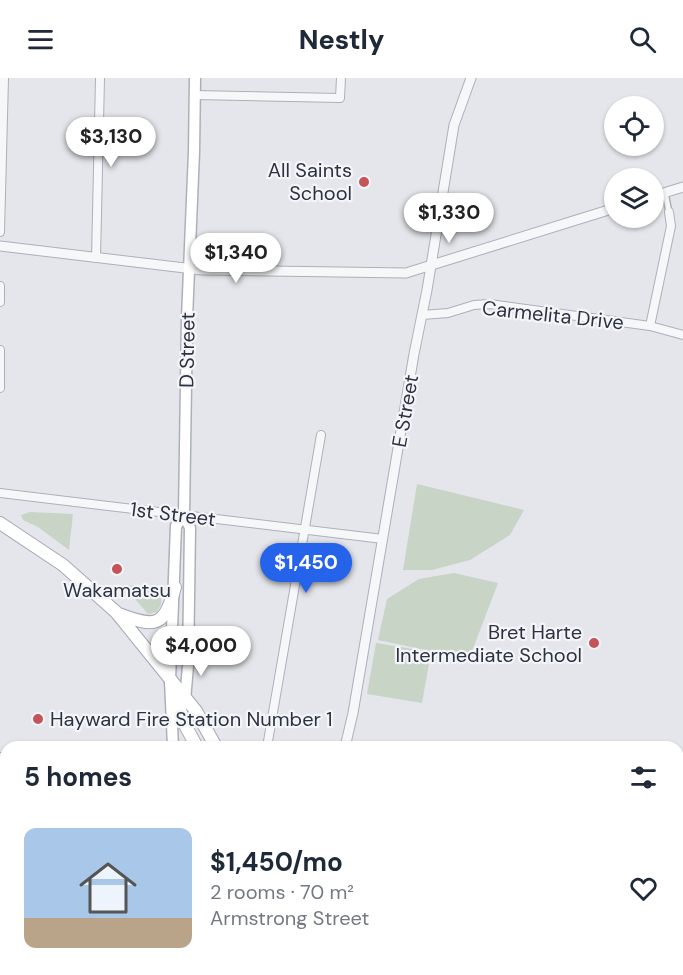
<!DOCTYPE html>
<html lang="en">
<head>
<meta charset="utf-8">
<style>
  :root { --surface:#fff; --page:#f2f2f3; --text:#1f2937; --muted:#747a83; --line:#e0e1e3; --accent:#2563eb }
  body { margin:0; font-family:"DM Sans",sans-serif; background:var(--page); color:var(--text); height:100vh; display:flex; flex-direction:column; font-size:22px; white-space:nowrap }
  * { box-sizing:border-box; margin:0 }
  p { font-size:20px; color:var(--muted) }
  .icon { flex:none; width:33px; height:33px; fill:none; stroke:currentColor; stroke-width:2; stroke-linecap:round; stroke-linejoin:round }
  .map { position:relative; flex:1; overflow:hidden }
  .sheet { position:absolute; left:0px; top:663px; width:684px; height:234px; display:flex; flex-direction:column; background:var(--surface); border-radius:18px 18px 0 0; box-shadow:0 2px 4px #0004 }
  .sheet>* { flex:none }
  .tools { position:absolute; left:604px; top:18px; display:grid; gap:12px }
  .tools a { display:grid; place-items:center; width:60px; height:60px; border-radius:50%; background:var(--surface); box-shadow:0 2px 4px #0004; font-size:30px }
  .price { position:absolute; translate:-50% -51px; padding:0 14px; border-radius:21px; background:#fff; color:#222; font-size:20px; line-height:39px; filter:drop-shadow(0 2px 3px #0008) }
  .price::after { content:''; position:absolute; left:50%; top:36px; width:18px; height:14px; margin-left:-9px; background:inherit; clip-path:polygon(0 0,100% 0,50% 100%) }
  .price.on { background:var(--accent); color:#fff }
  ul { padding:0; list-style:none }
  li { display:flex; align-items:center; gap:18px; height:150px; padding:0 24px }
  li+li { border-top:2px solid var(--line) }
  li span { display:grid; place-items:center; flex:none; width:168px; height:120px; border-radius:12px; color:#555 }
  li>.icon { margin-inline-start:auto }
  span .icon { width:72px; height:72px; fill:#fffc; stroke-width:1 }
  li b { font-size:26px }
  h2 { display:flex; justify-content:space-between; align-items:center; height:72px; padding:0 24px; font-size:26px }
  header { display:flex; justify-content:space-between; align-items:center; height:78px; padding:0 24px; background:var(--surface); font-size:27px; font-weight:800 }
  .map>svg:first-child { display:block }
</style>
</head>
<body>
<header><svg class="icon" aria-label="menu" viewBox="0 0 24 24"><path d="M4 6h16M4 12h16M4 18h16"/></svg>Nestly<svg class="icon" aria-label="search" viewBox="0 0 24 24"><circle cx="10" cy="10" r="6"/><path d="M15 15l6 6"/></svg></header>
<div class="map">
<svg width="683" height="897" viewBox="0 0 683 897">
  <rect width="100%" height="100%" fill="#e4e6eb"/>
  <!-- green -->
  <path fill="#c8d4c6" d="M417 406 524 432 510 457 470 482 432 492H403Z
    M30 434 73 436 69 472 38 449 23 442 21 437Z
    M454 495 498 505 469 581 378 562 387 521 419 501Z
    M123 507 162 509 161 526 157 534 148 536Z
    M376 565 431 574 422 625 367 616Z
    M0 871H6V891H143L142 897H0Z"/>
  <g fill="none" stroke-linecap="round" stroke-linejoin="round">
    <!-- pedestrian casing -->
    <g stroke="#adb0b8" stroke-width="8">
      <path id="pedestrian" d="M665 115 669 134"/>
    </g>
    <!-- minor casing -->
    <g stroke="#adb0b8" stroke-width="10">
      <path id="minor" d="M194 17 340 20 341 0
        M0 154 4 0
        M96 180 100 0
        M0 208V224
        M422 237 448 235 474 227 489 226 650 248 683 257
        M650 248 671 148 669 134
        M0 272V310
        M0 415 383 461
        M267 669 321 357
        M0 679 6 680"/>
    </g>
    <!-- tertiary casing -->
    <g stroke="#adb0b8" stroke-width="11">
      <path id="tertiary" d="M654 118 683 109
        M0 168 202 192 406 195 615 130
        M345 669 353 635 414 276 427 212 454 47 471 0"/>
    </g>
    <!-- secondary casing -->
    <g stroke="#adb0b8" stroke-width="13">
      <path id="secondary" d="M185 622 188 588 190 450 184 437 187 240 194 74 195 0
        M173 669 170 602 176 448 184 437
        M153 897V891
        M169 897 170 891"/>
    </g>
    <!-- primary casing -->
    <g stroke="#a4a9b5" stroke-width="14">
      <path id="primary" d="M0 445 63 487 116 534 196 633 216 669
        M119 536C156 550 165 549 175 509
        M171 606 186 649 197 669
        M0 855H6
        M298 891 311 897
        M346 891 370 897
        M415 891 433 897"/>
    </g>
    <!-- pedestrian -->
    <use href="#pedestrian" stroke="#f6f7f9" stroke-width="5"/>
    <!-- minor -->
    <use href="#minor" stroke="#f6f7f9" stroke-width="8"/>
    <!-- tertiary -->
    <use href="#tertiary" stroke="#f6f7f9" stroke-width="9"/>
    <!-- secondary -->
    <use href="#secondary" stroke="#fff" stroke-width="10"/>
    <!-- primary -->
    <use href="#primary" stroke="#fff" stroke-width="12"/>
  </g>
  <!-- markers -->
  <g fill="#c45458" stroke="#f3f5f8" stroke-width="2">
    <circle cx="364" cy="104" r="6"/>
    <circle cx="117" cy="491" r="6"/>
    <circle cx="594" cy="565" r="6"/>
    <circle cx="38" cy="641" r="6"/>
  </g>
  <g text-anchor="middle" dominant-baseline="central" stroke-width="4.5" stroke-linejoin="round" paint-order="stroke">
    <!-- poi labels -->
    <g font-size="20" fill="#2d3242" stroke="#f3f5f8" text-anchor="end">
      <text x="352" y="92">All Saints<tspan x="352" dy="23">School</tspan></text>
      <text x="117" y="512" text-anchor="middle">Wakamatsu</text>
      <text x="582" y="554">Bret Harte<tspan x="582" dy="23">Intermediate School</tspan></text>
      <text x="50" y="641" text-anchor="start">Hayward Fire Station Number 1</text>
    </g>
    <!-- street labels -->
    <g font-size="20" fill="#2d3242" stroke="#f3f5f8">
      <text transform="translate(553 237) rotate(6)">Carmelita Drive</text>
      <text transform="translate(187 272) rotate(-89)">D Street</text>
      <text transform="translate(405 333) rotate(-80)">E Street</text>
      <text transform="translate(173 436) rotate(7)">1st Street</text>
    </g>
  </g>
</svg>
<div class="tools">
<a><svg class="icon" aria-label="locate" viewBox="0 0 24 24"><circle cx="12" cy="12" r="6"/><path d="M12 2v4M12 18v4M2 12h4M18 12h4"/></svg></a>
<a><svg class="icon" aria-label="layers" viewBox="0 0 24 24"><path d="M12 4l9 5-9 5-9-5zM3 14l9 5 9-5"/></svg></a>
</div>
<b class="price" style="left:111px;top:90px">$3,130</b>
<b class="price" style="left:449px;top:166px">$1,330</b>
<b class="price" style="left:236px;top:206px">$1,340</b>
<b class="price on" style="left:306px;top:516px">$1,450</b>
<b class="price" style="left:201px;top:599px">$4,000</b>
<section class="sheet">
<h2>5 homes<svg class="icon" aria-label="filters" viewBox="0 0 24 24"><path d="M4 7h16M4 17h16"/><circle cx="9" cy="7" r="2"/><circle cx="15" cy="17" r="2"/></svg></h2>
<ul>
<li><span style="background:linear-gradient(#a9c7e8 75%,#b9a48a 0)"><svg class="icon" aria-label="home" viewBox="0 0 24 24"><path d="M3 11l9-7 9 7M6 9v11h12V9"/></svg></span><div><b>$1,450/mo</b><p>2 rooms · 70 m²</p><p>Armstrong Street</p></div><svg class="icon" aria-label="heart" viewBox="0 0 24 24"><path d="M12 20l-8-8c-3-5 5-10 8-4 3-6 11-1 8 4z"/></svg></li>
</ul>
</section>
</div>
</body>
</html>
